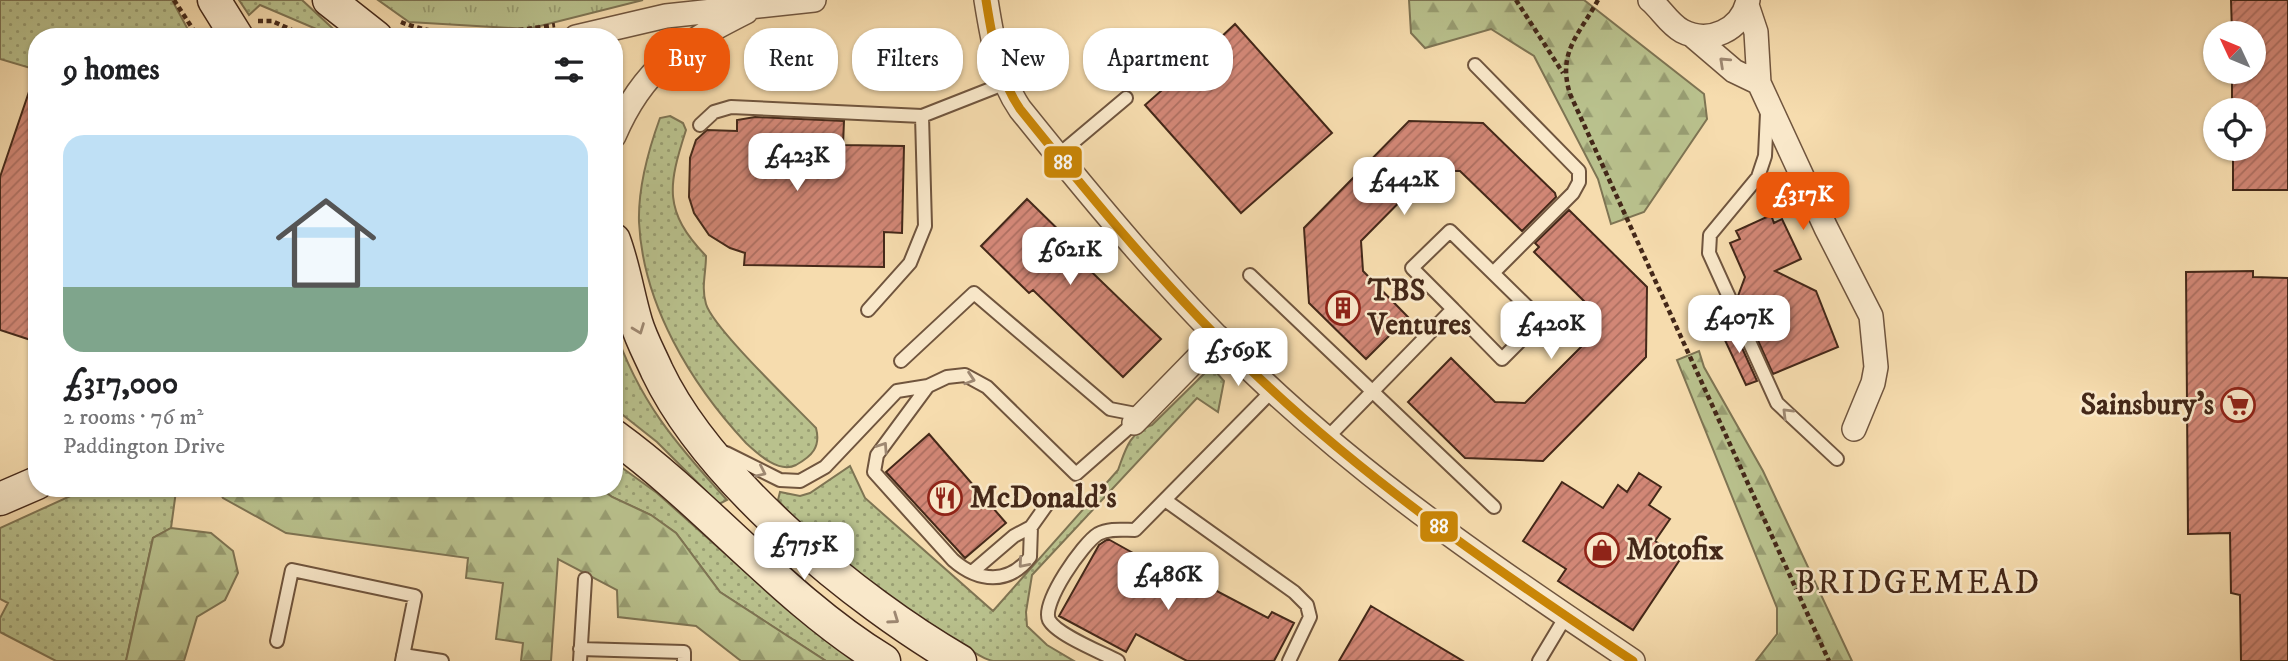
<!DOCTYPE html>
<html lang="en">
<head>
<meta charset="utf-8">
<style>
  :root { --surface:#fff; --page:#f6f6f6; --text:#202124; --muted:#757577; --accent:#ea580c }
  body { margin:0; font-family:"IM FELL DW Pica",serif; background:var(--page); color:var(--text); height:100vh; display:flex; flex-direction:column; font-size:26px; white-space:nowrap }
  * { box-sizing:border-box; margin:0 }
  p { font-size:23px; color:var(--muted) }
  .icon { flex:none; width:38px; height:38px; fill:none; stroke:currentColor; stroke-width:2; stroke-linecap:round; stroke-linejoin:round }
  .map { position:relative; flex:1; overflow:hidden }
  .panel { position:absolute; left:28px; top:28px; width:595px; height:469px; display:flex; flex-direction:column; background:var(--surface); border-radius:28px; box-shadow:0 2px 5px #0004 }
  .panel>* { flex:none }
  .hud { position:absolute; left:644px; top:28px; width:665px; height:63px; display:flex; gap:14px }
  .needle { width:46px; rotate:314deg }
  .fabs { position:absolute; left:2203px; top:21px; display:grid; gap:14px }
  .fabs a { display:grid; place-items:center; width:63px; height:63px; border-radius:50%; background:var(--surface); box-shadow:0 2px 5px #0004; font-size:35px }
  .price { position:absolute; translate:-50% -60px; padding:0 16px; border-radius:14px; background:#fff; color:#222; font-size:23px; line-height:46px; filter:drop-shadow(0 2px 4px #0008) }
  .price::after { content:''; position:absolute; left:50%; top:42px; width:21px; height:16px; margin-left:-10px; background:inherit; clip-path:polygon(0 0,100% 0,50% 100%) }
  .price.selected { background:var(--accent); color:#fff }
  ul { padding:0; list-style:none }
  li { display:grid; align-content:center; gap:14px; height:371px; padding:0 35px }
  li span { display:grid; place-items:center; height:217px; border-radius:21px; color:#555 }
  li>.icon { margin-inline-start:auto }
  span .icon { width:126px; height:126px; fill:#fffc; stroke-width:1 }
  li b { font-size:30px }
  h2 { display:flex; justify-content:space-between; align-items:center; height:84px; padding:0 35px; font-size:30px }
  .chip { padding:0 24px; border-radius:28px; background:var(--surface); box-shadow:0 2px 5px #0004; font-size:24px; line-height:63px }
  .chip.selected { background:var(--accent); color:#fff }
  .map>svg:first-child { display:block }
</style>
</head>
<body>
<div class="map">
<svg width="2288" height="661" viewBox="0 0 2288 661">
  <defs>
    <pattern id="grass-dots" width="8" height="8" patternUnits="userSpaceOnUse" patternTransform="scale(1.75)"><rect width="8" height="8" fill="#b9c18d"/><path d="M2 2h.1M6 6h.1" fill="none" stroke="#989d72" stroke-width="1.8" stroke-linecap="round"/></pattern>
    <pattern id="forest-firs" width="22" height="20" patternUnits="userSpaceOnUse" patternTransform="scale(1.75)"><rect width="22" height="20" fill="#b9c18d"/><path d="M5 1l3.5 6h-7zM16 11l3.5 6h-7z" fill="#989d72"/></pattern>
    <pattern id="park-tufts" width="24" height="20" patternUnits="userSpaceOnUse" patternTransform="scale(1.75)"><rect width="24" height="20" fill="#b9c18d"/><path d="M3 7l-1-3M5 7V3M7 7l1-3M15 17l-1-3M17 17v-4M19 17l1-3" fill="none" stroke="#989d72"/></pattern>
    <pattern id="building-hatch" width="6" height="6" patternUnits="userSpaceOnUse" patternTransform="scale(1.75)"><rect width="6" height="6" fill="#d28776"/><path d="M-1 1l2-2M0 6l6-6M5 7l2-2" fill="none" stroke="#ac6e60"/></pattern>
  </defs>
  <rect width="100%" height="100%" fill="#f6dcae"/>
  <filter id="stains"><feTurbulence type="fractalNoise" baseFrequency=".00286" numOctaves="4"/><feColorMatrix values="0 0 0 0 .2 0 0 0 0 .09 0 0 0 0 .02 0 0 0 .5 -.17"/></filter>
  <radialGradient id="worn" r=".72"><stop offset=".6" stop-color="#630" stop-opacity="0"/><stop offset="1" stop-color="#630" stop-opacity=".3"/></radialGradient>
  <!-- grass -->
  <path fill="url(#grass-dots)" stroke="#7e7453" stroke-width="2" d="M0 0H172L192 37H37V70L0 59Z
    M239 0H302L342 37H335L260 5 249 15Z
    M670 116 683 123 686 130C668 186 663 211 706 256 706 273 701 287 706 304 713 328 794 405 816 428 821 447 812 456 796 465 779 474 758 454 746 443 691 384 643 305 639 222 638 187 648 151 660 118Z
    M614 327C638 400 676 444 727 500L719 504 657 442 614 408Z
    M1208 370 1217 373 1224 381 1218 412 1197 398 1032 575 1026 612 1027 626 1047 645 1074 661C1048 661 1018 661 993 661 982 659 969 649 960 643 894 606 827 558 778 500L780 492 800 496 810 493 850 466 865 498 993 611 1118 470C1125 451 1129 432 1152 425Z
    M614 462 657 493 794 615 860 661H826L720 592 676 533 651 515 612 497 600 488H614Z
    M88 488H169L176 491 171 528 153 538 126 661H56L0 632V618L8 603 0 599V528Z"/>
  <!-- forest -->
  <path fill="url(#forest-firs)" stroke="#7e7453" stroke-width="2" d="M1409 0H1584L1704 94 1707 119 1644 212 1611 224 1598 179 1534 56 1491 29 1425 48 1411 33Z
    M1699 351 1704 367 1763 471 1852 661H1756L1777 634V608L1677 360Z
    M217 488H600L612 497 651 515 676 533 720 592 826 661H741L696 626 618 617 617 590 558 559 551 661H521L523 643 496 639 503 583 466 578 468 558 286 533 223 498Z
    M171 528 211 533 233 551 238 573 225 600 197 617 184 661H126L153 538Z"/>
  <!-- park -->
  <path fill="url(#park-tufts)" stroke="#7e7453" stroke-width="2" d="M378 0H643L528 29 409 22Z"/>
  <!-- building -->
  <path fill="url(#building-hatch)" stroke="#442819" stroke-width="2" d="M2231 0H2288V190H2233V149H2254V110H2232V72H2254V33H2232Z
    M1235 24 1332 133 1241 213 1145 105 1161 91 1144 72 1183 36 1201 56Z
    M33 80 37 81V342L0 330V177Z
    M755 117 844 121 843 145 904 146 902 233 884 232V267L744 265 745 253 730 248 709 235 694 213 689 197 690 158 696 140 707 130 737 131V120Z
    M1409 121 1483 123 1555 193 1556 197 1522 231 1460 171H1430L1361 241 1363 271 1408 317 1366 359 1309 303 1304 228Z
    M1027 199 1075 246 1070 251 1161 339 1123 377 1033 290 1029 293 981 246Z
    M1569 210 1647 287 1646 357 1543 461 1465 458 1408 402 1451 358 1495 402 1525 403 1589 339V306L1534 252 1539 247 1535 243Z
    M1771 215 1774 223 1782 219 1801 259 1775 271 1816 291 1838 347 1773 374 1738 296 1745 277 1730 243 1740 239 1736 231Z
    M2253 271V277L2288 278V661H2241L2240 595 2231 593 2230 533 2188 534 2186 272Z
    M1729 319 1757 381 1746 385 1723 336Z
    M929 434 1006 523 965 558 886 472Z
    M1639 473 1661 487 1649 505 1670 519 1655 541 1681 558 1633 630 1558 581 1566 569 1523 541 1562 482 1603 508 1618 485 1627 492Z
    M1108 539 1169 573 1171 567 1268 618 1272 612 1294 623 1274 661H1187L1136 634 1126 652 1059 616 1099 545Z
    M1371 606 1463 661H1339Z"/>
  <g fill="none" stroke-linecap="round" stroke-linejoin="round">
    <!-- lane casing -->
    <g stroke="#70553e" stroke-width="16">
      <path id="lane" d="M1475 65 1579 171V182L1573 193 1493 273
        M1767 113 1765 156 1758 177 1710 235 1709 253 1777 403 1837 459
        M700 125 714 112 731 107 922 116 1006 83
        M1057 156 1126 98
        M1250 275 1494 507
        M868 310 910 263 925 226 922 116
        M901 361 974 293 1110 409 1141 415
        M928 386 877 455 874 472 953 560C978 582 1009 585 1030 557L1031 527 1048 503
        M1328 437 1453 309 1412 268 1450 231 1541 320 1502 359 1453 309
        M726 453 780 480 800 481 825 467 897 391 928 386 947 377 965 375 987 387 1076 474 1134 423
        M1165 500 1294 592 1307 605 1310 617 1289 661
        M972 572 1014 536 1031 527
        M277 641 292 570 415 596 402 661
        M580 649 684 652V661
        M403 655 442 661
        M580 661 585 579
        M1118 661C1103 653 1057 635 1049 620 1041 603 1083 543 1098 534 1109 528 1123 530 1135 530L1273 390
        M1539 661 1566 616"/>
    </g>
    <!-- street casing -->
    <g stroke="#70553e" stroke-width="26">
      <path id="street" d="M986 0C992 37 998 77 1020 109 1094 201 1169 292 1255 374 1369 483 1501 573 1633 661
        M1650 0C1661 9 1669 24 1682 31 1709 45 1742 30 1748 0
        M1747 5 1756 32 1759 83 1826 228 1871 316 1876 367 1873 383 1854 429
        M1693 36 1734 71 1759 83
        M576 37 666 16 814 0
        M614 136C644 66 681 45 746 12
        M1134 423 1218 337"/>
    </g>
    <!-- secondary casing -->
    <g stroke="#442819" stroke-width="35">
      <path id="secondary" d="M214 0 237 37
        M329 0 376 37
        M614 240C624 267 628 295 636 322 641 339 650 355 657 371 709 480 856 601 960 661
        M614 436C709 505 783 599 884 661
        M0 499 37 483"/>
    </g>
    <!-- path -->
    <path stroke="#442819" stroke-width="4.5" stroke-dasharray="5 3.5" stroke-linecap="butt" d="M174 0 198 37
      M1516 0 1563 73
      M1598 0C1579 35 1557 52 1570 94L1829 661
      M258 21H272L307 37
      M401 22C446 41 508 32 555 25"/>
    <!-- lane -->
    <use href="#lane" stroke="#f9e8ca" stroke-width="12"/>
    <!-- street -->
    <use href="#street" stroke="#f9e8ca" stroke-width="23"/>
    <!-- secondary -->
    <use href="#secondary" stroke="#f9e8ca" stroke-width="32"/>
    <!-- bus-1 casing -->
    <g stroke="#f9e8ca" stroke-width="14">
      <path id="bus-1" d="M986 0C992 37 998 77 1020 109 1094 201 1169 292 1255 374 1369 483 1501 573 1633 661"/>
    </g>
    <!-- bus-1 -->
    <use href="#bus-1" stroke="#ca8606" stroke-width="9"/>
  </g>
  <!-- one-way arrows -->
  <defs><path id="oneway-chevron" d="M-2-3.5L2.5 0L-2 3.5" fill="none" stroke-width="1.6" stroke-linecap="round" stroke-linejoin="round" transform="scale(1.75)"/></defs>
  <g stroke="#9e8872">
    <use href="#oneway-chevron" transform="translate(1724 62) rotate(-137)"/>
    <use href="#oneway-chevron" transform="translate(639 329) rotate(69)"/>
    <use href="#oneway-chevron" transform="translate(970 379) rotate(18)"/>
    <use href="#oneway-chevron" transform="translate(1787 413) rotate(-135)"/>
    <use href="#oneway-chevron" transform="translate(883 447) rotate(-56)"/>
    <use href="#oneway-chevron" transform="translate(761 472) rotate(25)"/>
    <use href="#oneway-chevron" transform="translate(1023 563) rotate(131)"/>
    <use href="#oneway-chevron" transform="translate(894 619) rotate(35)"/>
  </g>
  <!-- icons -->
  <defs>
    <g id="building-ring" transform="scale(1.75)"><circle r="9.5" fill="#f9e8ca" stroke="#8f2418" stroke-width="1.5"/><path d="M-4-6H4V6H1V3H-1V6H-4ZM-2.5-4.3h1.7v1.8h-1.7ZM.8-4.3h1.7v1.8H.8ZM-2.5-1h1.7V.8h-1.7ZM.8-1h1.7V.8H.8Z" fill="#8f2418"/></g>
    <g id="supermarket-ring" transform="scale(1.75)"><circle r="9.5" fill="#f9e8ca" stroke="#8f2418" stroke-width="1.5"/><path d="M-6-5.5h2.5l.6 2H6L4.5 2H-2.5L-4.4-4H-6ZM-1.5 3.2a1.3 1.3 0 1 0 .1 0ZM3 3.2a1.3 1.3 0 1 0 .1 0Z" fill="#8f2418"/></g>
    <g id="restaurant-ring" transform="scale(1.75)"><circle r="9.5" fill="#f9e8ca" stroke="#8f2418" stroke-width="1.5"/><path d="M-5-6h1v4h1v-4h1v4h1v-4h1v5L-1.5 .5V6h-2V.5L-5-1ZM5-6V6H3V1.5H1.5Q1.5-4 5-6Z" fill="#8f2418"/></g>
    <g id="shop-ring" transform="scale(1.75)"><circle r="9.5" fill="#f9e8ca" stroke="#8f2418" stroke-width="1.5"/><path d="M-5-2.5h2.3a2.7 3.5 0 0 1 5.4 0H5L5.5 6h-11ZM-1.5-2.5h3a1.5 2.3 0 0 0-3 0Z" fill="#8f2418"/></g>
  </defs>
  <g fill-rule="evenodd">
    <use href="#building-ring" x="1343" y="308"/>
    <use href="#supermarket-ring" x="2238" y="405"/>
    <use href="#restaurant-ring" x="945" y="498"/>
    <use href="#shop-ring" x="1602" y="550"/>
  </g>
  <g text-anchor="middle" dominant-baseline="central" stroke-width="5" stroke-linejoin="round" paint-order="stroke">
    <!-- poi labels -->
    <g font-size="30" font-weight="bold" fill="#442819" stroke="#f9e8ca" text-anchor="start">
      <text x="1368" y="291">TBS<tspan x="1368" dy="34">Ventures</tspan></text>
      <text x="2214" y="405" text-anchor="end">Sainsbury's</text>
      <text x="970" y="498">McDonald's</text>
      <text x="1626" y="550">Motofix</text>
    </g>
    <!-- quarter labels -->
    <g font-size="33" letter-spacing="2" fill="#442819" stroke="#f9e8ca">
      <text x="1918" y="583">BRIDGEMEAD</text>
    </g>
  </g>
  <g stroke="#f9e8ca" stroke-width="2.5">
    <rect x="1043" y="145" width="40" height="34" rx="7" fill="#ca8606"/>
    <rect x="1419" y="510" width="40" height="33" rx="7" fill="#ca8606"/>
  </g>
  <g font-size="19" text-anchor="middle" font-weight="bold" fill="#fff">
    <text x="1063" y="169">88</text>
    <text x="1439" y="533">88</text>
  </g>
  <rect width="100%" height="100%" filter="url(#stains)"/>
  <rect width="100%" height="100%" fill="url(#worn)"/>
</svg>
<div class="fabs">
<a><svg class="needle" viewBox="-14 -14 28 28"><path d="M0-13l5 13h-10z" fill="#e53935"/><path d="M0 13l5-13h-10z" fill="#757577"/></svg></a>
<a><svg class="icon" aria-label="locate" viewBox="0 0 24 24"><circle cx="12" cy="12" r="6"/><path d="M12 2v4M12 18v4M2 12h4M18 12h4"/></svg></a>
</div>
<b class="price" style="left:797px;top:193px">£423K</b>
<b class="price" style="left:1404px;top:217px">£442K</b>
<b class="price selected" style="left:1803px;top:232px">£317K</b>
<b class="price" style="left:1070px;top:287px">£621K</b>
<b class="price" style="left:1739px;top:355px">£407K</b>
<b class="price" style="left:1551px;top:361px">£420K</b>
<b class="price" style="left:1238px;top:388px">£569K</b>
<b class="price" style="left:804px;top:582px">£775K</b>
<b class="price" style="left:1168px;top:612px">£486K</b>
<div class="hud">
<a class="chip selected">Buy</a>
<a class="chip">Rent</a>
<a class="chip">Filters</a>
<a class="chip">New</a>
<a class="chip">Apartment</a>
</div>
<section class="panel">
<h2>9 homes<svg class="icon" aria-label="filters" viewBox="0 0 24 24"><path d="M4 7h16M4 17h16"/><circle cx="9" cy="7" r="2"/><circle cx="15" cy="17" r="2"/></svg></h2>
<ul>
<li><span style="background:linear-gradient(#bfe0f5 70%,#7fa58c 0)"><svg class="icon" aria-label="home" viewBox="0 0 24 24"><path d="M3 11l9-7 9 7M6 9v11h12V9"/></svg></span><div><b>£317,000</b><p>2 rooms · 76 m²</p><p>Paddington Drive</p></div></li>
</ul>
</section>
</div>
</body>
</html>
